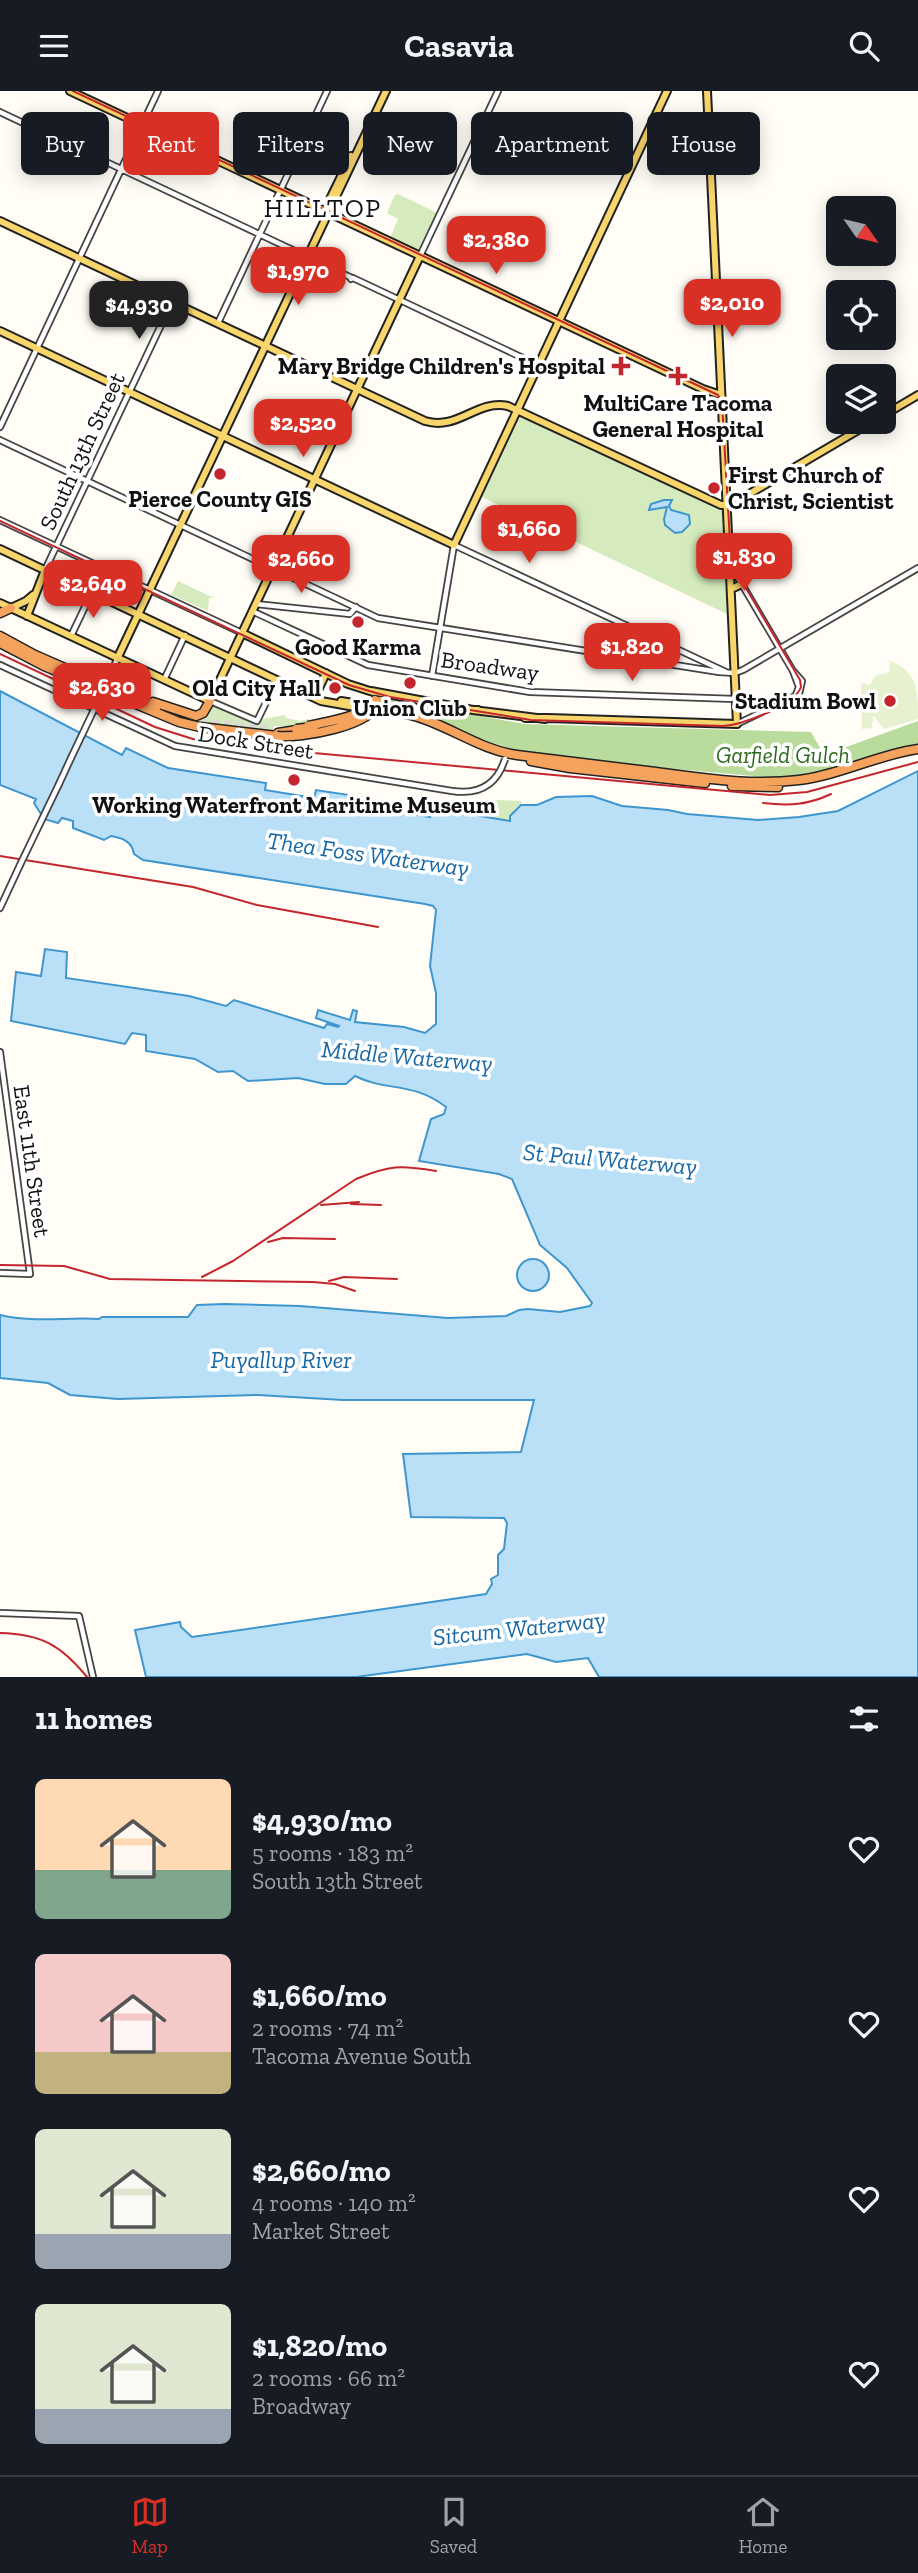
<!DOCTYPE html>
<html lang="en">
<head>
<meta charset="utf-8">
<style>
  :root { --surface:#171b24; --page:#20242c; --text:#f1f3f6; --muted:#9ea1a6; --line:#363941; --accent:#d93025 }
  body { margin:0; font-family:"Zilla Slab",serif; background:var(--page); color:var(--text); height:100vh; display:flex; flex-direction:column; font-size:26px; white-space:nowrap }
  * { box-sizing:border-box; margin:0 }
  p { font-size:23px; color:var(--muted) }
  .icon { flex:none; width:38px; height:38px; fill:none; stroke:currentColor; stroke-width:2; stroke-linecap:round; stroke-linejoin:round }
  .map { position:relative; height:1586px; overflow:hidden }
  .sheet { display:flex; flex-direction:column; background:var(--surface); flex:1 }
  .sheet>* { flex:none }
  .guide { position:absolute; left:21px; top:21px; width:877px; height:63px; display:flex; gap:14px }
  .needle { width:46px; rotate:124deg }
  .tools { position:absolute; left:826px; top:105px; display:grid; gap:14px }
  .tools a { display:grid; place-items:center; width:70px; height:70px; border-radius:10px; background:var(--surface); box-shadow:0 4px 18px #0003; font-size:35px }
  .price { position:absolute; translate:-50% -60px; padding:0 16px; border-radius:14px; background:var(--accent); color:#fff; font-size:23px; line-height:46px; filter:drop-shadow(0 2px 4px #0008) }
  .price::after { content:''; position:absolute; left:50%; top:42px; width:21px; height:16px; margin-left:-10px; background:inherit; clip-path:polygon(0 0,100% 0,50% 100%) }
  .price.current { background:#222; color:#fff }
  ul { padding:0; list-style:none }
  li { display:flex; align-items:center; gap:21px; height:175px; padding:0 35px }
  li span { display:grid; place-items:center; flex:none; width:196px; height:140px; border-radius:10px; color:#555 }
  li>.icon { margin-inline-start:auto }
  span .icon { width:84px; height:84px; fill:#fffc; stroke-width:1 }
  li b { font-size:30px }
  h2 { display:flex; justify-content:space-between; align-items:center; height:84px; padding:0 35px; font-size:30px }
  .pill { padding:0 24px; border-radius:10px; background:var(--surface); box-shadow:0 4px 18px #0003; font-size:24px; line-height:63px }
  .pill.current { background:var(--accent); color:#fff }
  header { display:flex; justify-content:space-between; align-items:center; height:91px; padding:0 35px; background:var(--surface); font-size:32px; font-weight:700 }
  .menu { display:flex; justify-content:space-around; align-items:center; height:98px; border-top:2px solid var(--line); background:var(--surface); font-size:19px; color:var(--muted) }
  .menu a { display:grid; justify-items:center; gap:4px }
  .menu .current { color:var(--accent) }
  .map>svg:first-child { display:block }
</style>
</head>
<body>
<header><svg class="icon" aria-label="menu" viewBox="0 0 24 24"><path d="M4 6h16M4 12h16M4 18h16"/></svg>Casavia<svg class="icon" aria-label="search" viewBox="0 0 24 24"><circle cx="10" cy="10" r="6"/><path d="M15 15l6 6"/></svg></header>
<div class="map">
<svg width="918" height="1586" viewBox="0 0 918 1586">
  <rect width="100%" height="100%" fill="#fffdf5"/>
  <!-- green -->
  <path fill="#d5ebbd" d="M398 103 437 122 418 159 390 147 398 128 387 122 395 104Z
    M521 324 722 417 727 523 482 406Z
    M178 490 214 507H209L208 520 171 504Z
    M212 613 255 633 263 628 285 624 286 627 300 630 309 628 311 632 296 636 274 635 271 641 201 634 200 627Z
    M471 708 521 710V714L516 717 511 731 448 719 449 712Z"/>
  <!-- forest -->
  <path fill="#b9dc9c" d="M389 608 524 633 811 641 824 664 918 630V655L897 657 840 678 786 688 564 668C545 665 527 662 509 657 466 645 427 624 384 614Z"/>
  <!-- pitch -->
  <path fill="#e6f2cf" d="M888 569C918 580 918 599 918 628L884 638 873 624V631H871L873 637 862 638 861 592 870 594 875 585 889 581 890 572Z"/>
  <!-- water -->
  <path fill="#b9e0f7" stroke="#3f96cf" stroke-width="2" d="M664 409H672L669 415 671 419 689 424 690 433 682 441 675 442 665 434 664 428 667 416 649 419 651 413Z
    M0 600 122 664 126 657 168 677 266 692 265 699 314 707 316 699 369 707 370 716 430 726 432 717 510 730V725L521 714H537L556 706 592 705 622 715 668 719 687 723 758 729 799 726 838 720 918 680V1586H599L588 1567 556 1571 527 1563 356 1586H146L135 1539 180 1531 181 1536 192 1546 486 1503 492 1493 491 1488 498 1484V1464L504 1458 507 1432 504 1427 411 1426 403 1363 521 1361 534 1309H343L258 1304 118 1308 70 1304 48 1292 0 1287V1224C33 1232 66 1226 99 1228L102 1226H188L197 1214 225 1213 300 1215 448 1227 506 1225 519 1219 528 1218 560 1221 590 1215 592 1212 567 1177 540 1154 512 1088 499 1083 419 1070 431 1028 444 1023 446 1016C412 990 387 1001 355 985L346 993H325L298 987 248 990 233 980 218 981 195 968 146 960V944L132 942 125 953 11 930 16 881 41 885 45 858 67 861 66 887 189 905 226 915 234 909 324 937 327 933 338 936 339 935 316 927 318 919 350 929 353 919 357 920 355 931 404 936 425 942 436 933V902L430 875 436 819 433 815 425 813 143 769 134 763C132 750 122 747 111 745L104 749 73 737V730L62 727 58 732 44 728 34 712 36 708 0 694Z
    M517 1184a16 16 0 1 1 32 0a16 16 0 1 1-32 0Z"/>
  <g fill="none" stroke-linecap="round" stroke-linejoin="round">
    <!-- highway-tunnel -->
    <path stroke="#dbdad3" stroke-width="8" stroke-dasharray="8 4" stroke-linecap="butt" d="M200 631 273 638"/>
    <!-- minor casing -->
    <g stroke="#444" stroke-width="8">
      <path id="minor" d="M0 21 119 77
        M121 78 259 143
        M261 144 350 186 351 188
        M420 165 498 0
        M353 187 538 274
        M218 232 327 0
        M0 336 158 0
        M0 349 378 527 719 581 735 582 743 579 918 477
        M0 429 242 542
        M730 473 793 580 799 596 795 606
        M45 479 172 211
        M256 513 350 523 356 516
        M252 520 368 574 530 601 735 608
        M71 545 92 501
        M0 574 175 655 452 700
        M110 585 117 568
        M432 585 454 454 726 581
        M164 589 185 544
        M210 610 257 630 277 589
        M737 633 799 603 802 590 793 580
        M59 693 71 667
        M0 817 20 774
        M0 961 30 1183 0 1182
        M0 1522 79 1525 93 1586"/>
    </g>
    <!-- major casing -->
    <g stroke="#222" stroke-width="10">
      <path id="major" d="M70 0 703 298 721 304
        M330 108 351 65
        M0 130 425 330C458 340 477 308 508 315L721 414 732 413 872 331
        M0 240 454 454 667 0
        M884 324 918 304
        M0 458 321 610 366 618
        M731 498 742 493
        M0 512 210 610 420 165
        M11 517 26 510 33 504
        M27 525 45 479
        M242 542 348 593 373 601
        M117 568 386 0
        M371 600 473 619
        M315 606 326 582
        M341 610 396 619
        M478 619H473L545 628 548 627H525
        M548 627 737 633 707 0"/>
    </g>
    <!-- highway casing -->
    <g stroke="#222" stroke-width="11">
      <path id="highway" d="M0 522 11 517
        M0 545 35 564 156 617
        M0 552 44 575 179 631 200 636 277 645
        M153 611 196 625 203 622 210 610
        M392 621C437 624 473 658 517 664 563 670 609 675 656 681 703 687 751 695 799 689 840 684 877 664 918 658
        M278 642 341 632
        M531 670 570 677 705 692
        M732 695 778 696"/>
    </g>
    <!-- minor -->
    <use href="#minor" stroke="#fff" stroke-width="4.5"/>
    <!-- major -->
    <use href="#major" stroke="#f9d66b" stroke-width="6"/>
    <!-- highway -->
    <use href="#highway" stroke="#f5a25d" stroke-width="8"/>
    <!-- tram -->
    <path stroke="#c4262e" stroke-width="2" d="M0 430 349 594 390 606 531 629 723 635C742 634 795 614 801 596L800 589 736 480 731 468 722 311 718 304 73 0"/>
    <!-- rail -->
    <path stroke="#c4262e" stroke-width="2" d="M0 563 155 636 193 648 228 654 770 704 807 701 918 671
      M763 712C789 715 808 714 831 703
      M0 765 193 796 257 814 378 836
      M351 1113 381 1114
      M321 1114 359 1111
      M268 1151 283 1147 335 1148
      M0 1174 64 1175 110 1188 313 1191 335 1193 355 1200
      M202 1186 233 1170 356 1088C390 1074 400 1074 436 1080
      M329 1190 344 1186 397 1188
      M0 1542C41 1543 61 1554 87 1586"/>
    <!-- minor-bridge casing -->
    <g stroke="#444" stroke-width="8" stroke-linecap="butt">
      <path id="minor-bridge" d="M71 667 110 585
        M452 700C479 704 497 694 505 668
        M20 774 59 693"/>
    </g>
    <!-- highway-bridge casing -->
    <g stroke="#222" stroke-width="11" stroke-linecap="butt">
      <path id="highway-bridge" d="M374 622 392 621
        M308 635C328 630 362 627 375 609
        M296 638 314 636
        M277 645C303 647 369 636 381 610"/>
    </g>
    <!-- minor-bridge -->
    <use href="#minor-bridge" stroke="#fff" stroke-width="4.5"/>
    <!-- highway-bridge -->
    <use href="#highway-bridge" stroke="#f5a25d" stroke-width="8"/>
  </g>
  <!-- markers -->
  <g fill="#c4262e" stroke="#fff" stroke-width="2.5">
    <path d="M617.5 264.5h7v7h7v7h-7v7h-7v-7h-7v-7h7z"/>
    <path d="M674.5 274.5h7v7h7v7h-7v7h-7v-7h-7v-7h7z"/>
    <circle cx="220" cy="383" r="7"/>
    <circle cx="714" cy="397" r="7"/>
    <circle cx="358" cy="531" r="7"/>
    <circle cx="410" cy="592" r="7"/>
    <circle cx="335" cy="597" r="7"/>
    <circle cx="890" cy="610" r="7"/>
    <circle cx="294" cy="689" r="7"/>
  </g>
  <g text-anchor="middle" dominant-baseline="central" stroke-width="7" stroke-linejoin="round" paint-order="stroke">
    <!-- poi labels -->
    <g font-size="23" font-weight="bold" fill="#111" stroke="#fff">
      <text x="605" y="275" text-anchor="end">Mary Bridge Children's Hospital</text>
      <text x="678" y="312">MultiCare Tacoma<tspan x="678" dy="26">General Hospital</tspan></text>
      <text x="728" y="384" text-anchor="start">First Church of<tspan x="728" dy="26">Christ, Scientist</tspan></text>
      <text x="220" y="408">Pierce County GIS</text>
      <text x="358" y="556">Good Karma</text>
      <text x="321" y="597" text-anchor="end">Old City Hall</text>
      <text x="876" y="610" text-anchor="end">Stadium Bowl</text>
      <text x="410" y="617">Union Club</text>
      <text x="294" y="714">Working Waterfront Maritime Museum</text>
    </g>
    <!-- street labels -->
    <g font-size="23" fill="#111" stroke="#fff">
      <text transform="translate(82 360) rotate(-65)">South 13th Street</text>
      <text transform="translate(490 575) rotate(8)">Broadway</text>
      <text transform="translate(256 651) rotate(9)">Dock Street</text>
      <text transform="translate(32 1070) rotate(82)">East 11th Street</text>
    </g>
    <!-- park labels -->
    <g font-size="23" font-style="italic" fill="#2f6b1f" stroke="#fff">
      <text x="783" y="664">Garfield Gulch</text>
    </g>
    <!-- water labels -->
    <g font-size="24" font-style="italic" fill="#1768a6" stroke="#fff">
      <text transform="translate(368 763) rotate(8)">Thea Foss Waterway</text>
      <text transform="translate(407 965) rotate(5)">Middle Waterway</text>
      <text transform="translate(610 1068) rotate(5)">St Paul Waterway</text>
      <text x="281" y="1268">Puyallup River</text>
      <text transform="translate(519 1537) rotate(-6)">Sitcum Waterway</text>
    </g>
    <!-- quarter labels -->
    <g font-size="26" letter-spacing="2" fill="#111" stroke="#fff">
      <text x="323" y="117">HILLTOP</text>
    </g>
  </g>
</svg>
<div class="tools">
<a><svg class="needle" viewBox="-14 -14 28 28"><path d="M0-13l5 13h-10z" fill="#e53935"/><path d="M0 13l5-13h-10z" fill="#9ea1a6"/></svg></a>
<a><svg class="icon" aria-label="locate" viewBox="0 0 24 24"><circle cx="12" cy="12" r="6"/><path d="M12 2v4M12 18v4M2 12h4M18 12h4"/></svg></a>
<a><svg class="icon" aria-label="layers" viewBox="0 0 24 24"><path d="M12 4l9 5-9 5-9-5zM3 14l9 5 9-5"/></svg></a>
</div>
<b class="price" style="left:496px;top:185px">$2,380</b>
<b class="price" style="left:298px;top:216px">$1,970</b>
<b class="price" style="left:732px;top:248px">$2,010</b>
<b class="price current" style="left:139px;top:250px">$4,930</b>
<b class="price" style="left:303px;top:368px">$2,520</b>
<b class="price" style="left:529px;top:474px">$1,660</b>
<b class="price" style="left:744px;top:502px">$1,830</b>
<b class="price" style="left:301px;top:504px">$2,660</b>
<b class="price" style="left:93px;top:529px">$2,640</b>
<b class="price" style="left:632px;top:592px">$1,820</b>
<b class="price" style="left:102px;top:632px">$2,630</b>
<div class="guide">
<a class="pill">Buy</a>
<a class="pill current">Rent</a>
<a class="pill">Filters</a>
<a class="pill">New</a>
<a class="pill">Apartment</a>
<a class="pill">House</a>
</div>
</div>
<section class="sheet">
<h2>11 homes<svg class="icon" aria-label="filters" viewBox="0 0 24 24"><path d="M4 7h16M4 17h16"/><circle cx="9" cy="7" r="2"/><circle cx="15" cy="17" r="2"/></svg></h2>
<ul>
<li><span style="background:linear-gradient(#ffd9b3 65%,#7fa58c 0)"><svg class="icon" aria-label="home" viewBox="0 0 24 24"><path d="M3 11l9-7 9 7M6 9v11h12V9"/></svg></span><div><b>$4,930/mo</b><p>5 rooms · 183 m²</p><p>South 13th Street</p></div><svg class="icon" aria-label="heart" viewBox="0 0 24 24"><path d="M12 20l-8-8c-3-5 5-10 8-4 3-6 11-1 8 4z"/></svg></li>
<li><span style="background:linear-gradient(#f6c9c9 70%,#c2b280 0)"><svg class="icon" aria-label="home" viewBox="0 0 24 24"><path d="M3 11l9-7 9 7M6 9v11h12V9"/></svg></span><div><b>$1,660/mo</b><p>2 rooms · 74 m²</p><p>Tacoma Avenue South</p></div><svg class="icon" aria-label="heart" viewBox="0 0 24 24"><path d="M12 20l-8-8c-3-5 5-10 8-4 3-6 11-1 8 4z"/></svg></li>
<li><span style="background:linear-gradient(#dfe7d0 75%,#9aa5b1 0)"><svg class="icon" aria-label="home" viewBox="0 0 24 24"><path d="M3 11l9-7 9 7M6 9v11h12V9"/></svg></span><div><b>$2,660/mo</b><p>4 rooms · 140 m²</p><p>Market Street</p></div><svg class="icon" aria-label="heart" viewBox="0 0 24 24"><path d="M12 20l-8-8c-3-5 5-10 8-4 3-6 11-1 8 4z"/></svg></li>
<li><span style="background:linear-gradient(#dfe7d0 75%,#9aa5b1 0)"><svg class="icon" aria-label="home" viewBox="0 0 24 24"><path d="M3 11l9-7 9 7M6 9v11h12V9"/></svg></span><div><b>$1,820/mo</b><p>2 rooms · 66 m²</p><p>Broadway</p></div><svg class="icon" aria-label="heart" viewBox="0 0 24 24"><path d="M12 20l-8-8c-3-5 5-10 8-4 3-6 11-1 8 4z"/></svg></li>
</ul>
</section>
<nav class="menu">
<a class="current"><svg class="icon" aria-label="map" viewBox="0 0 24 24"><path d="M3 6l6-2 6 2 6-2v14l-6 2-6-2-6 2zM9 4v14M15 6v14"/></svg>Map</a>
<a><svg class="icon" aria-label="saved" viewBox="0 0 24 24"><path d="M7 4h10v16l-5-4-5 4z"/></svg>Saved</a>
<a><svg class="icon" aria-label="home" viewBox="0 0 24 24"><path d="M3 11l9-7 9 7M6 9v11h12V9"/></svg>Home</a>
</nav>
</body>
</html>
